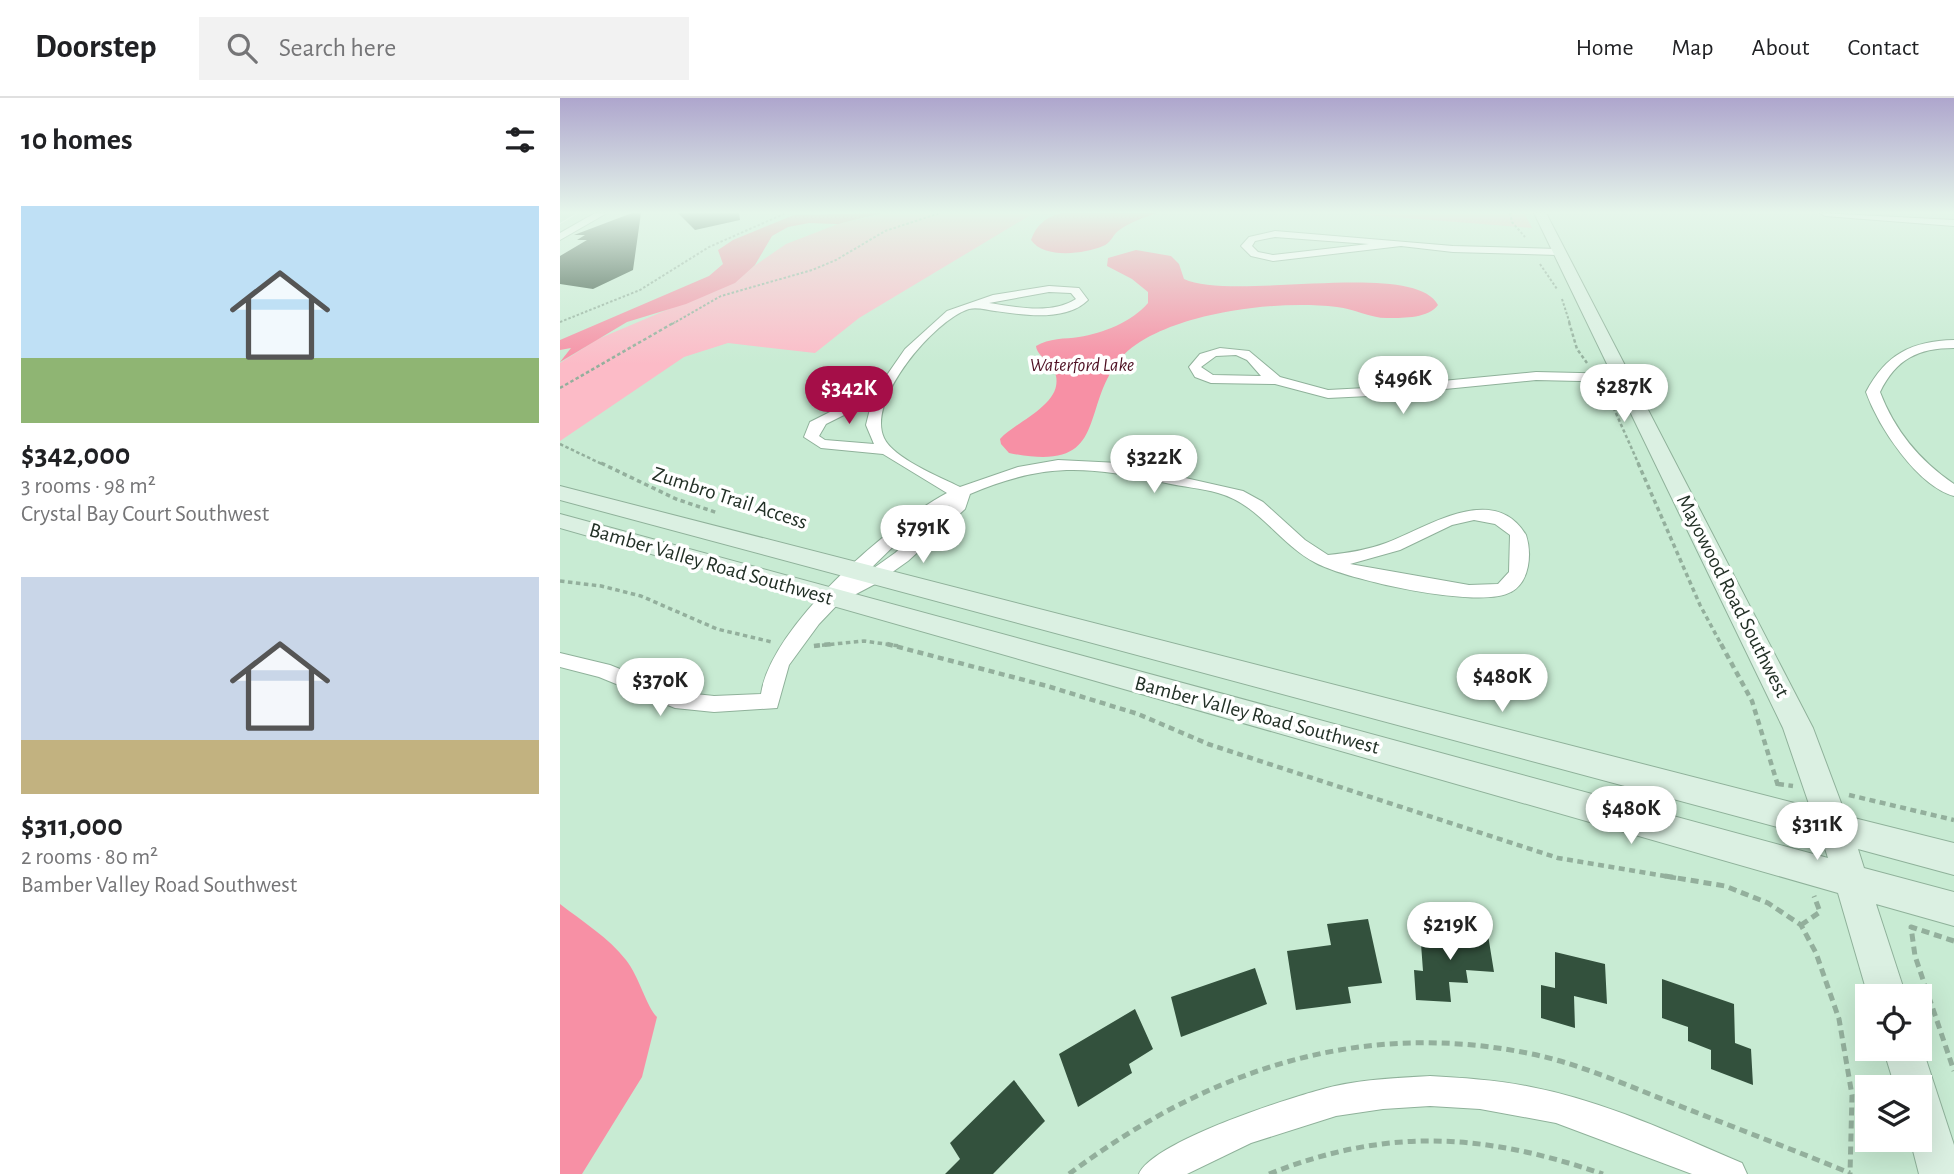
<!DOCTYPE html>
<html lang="en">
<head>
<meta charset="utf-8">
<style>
  :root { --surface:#fff; --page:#f2f2f2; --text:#202124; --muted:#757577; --line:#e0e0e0; --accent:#a50e48 }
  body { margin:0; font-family:"Alegreya Sans",sans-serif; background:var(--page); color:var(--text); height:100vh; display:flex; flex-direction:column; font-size:26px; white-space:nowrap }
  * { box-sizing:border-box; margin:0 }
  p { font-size:23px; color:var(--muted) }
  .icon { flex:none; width:38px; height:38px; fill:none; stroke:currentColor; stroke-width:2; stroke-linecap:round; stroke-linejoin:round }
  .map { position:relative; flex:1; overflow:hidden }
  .drawer { display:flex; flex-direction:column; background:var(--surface); width:560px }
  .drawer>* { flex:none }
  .buttons { position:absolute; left:1295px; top:886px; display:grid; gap:14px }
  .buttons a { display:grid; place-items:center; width:77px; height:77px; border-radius:0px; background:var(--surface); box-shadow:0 7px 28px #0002; font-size:35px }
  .price { position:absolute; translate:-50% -60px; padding:0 16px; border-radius:24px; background:#fff; color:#222; font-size:23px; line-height:46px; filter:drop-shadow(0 2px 4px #0008) }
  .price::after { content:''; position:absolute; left:50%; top:42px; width:21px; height:16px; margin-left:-10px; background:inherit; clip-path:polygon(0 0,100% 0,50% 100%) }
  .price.selected { background:var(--accent); color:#fff }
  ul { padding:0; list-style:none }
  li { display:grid; align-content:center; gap:14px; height:371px; padding:0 21px }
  li span { display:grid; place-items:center; height:217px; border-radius:0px; color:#555 }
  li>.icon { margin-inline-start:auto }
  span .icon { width:126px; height:126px; fill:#fffc; stroke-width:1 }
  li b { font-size:30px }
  h2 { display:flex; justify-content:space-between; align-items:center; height:84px; padding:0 21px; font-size:30px }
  header { display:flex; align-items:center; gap:42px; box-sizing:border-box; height:98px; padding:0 35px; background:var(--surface); border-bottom:2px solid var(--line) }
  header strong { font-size:33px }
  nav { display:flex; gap:38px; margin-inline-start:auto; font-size:24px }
  .search { width:490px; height:63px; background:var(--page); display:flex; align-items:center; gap:18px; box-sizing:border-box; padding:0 24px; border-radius:0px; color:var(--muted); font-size:26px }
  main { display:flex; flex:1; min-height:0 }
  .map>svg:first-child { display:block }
</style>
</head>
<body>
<header>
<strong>Doorstep</strong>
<div class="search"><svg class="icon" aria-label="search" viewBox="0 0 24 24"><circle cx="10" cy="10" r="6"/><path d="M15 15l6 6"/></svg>Search here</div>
<nav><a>Home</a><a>Map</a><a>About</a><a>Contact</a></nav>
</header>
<main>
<section class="drawer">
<h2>10 homes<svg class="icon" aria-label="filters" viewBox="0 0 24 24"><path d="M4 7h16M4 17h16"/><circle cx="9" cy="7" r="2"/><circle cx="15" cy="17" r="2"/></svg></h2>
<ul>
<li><span style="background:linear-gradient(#bfe0f5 70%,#8fb573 0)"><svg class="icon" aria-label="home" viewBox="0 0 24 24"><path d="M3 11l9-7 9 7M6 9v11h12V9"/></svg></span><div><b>$342,000</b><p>3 rooms · 98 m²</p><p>Crystal Bay Court Southwest</p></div></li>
<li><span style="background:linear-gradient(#c9d6e8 75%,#c2b280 0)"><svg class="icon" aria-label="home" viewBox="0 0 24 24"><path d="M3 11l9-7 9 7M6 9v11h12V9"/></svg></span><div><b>$311,000</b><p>2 rooms · 80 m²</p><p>Bamber Valley Road Southwest</p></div></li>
</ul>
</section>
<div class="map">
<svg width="1394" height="1076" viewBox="0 0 1394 1076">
  <rect width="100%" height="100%" fill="#c8ebd3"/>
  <!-- green -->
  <path fill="#fcbbc7" d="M326 115H474L299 220 255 255 168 245 124 259 0 343V265L38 241 168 186 226 146 278 126Z
    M783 115H964L972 130Z"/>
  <!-- water -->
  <path fill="#f790a5" d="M322 115 278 126 249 125 228 129 212 138 195 167 175 185 126 206 67 224 0 264 11 250 0 252V242L149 178 163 166 158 152 173 142 234 117Z
    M501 115H598C584 119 570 124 558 133 552 138 551 145 543 148 524 156 484 161 471 142 476 127 486 119 501 115Z
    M576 152 611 158 619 166 624 181C673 204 854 161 878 207 869 220 844 220 829 220 812 221 795 211 777 209 732 204 679 209 635 221 610 228 578 240 561 260 518 310 552 376 449 355L441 346 440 341C456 323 502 307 496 278 494 265 477 259 476 248 489 240 505 241 519 239 543 235 572 224 588 205V194L572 181 547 168 548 160Z
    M0 806C22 823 49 840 66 862 79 878 87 910 97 919L82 979 22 1076H0Z"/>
  <!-- building -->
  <path fill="#33513d" d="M72 115H81L73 172 33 191 0 186V158L27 142H17L25 137H14Z
    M118 115H179L180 122 135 132Z
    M808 821 822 885 788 889 791 905 736 912 727 853 771 847 767 826Z
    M860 832 928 837 934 874 906 872 908 885 889 884 891 904 856 902 854 872 863 873Z
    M995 854 1045 866 1047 906 1014 898 1015 930 981 920V887L995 890Z
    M695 870 707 906 621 939 611 899Z
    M1102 881 1174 906 1175 945 1191 951 1193 987 1151 971V952L1128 943V929L1102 920Z
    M575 911 593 951 569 966 572 975 518 1009 499 956Z
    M454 982 485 1023 433 1076H385L400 1061 390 1045Z"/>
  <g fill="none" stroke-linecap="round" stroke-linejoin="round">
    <!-- street casing -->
    <g stroke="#8fb19a" stroke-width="2">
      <path id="street" d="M35 115H47L0 142V135Z
        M1260 115 1394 122V128L1265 118Z
        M715 133 893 148 998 151 1003 154 998 157 893 154 841 148 713 163 691 158 681 148 689 139ZM715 139 809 146 713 157 698 154 692 148 695 143Z
        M489 188 519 190 528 202C506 224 463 217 435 213 427 212 417 209 409 211 374 222 306 302 324 340 333 360 380 379 400 389L458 369 498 362 559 365 683 393 703 404 745 442 768 457C788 455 807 452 826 445 866 430 934 383 966 437 972 455 970 484 951 494 920 512 788 482 756 465 719 446 699 406 658 395 641 390 623 389 606 385 528 368 485 364 410 396L405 411 348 463 317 485 279 505 259 526 229 567 217 610 154 614 115 610 39 579 0 569V555L50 567 117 594 154 598 201 596C211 528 328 427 387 395L323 356 261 350 244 339 250 324 318 290 345 251 387 213 433 197ZM489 194 511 195 516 201C491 217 456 209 429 205ZM312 303 306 327 314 346 265 342 259 338 266 326ZM390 407 335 455 304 477 347 435ZM914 422 935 426 950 437 949 474 938 486 909 487 790 466 840 452 892 427Z
        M1394 242V250C1358 250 1336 261 1320 294 1335 333 1359 362 1394 386V398C1357 388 1318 328 1306 294 1326 256 1352 243 1394 242Z
        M660 250 689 253 720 279 768 292 806 290 832 277 872 284 976 274 1063 276 1070 280 1063 284 976 282 875 292 846 305 809 298 768 300 715 286 651 285 635 279 629 269 640 256ZM676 257 687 262 701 278 653 277 641 269 656 258ZM834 285 858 290 844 297 822 292Z
        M870 978C904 980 938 982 971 989 1044 1003 1114 1036 1182 1065L1187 1076H1132L996 1025 920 1011 870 1008 823 1011 776 1018 691 1045 627 1076H579C593 1043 736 997 775 988 806 981 838 980 870 978Z"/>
    </g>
    <!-- secondary casing -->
    <g stroke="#8fb19a" stroke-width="2">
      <path id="secondary" d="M974 115H986L1253 630 1286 718 1394 745V777L1298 751 1304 770 1394 794V828L1316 806 1346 898H1308L1278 795 0 430V416L1268 760 1262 741 0 402V388L1250 709 1223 630Z
        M1360 943 1394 1047V1076H1359L1350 1041H1360V989H1335L1323 950H1360Z"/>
    </g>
    <!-- primary casing -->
    <g stroke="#fff" stroke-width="2">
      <path id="primary" d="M0 115H17L0 125Z"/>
    </g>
    <!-- path-far4 -->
    <path stroke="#93af9c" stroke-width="2" stroke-dasharray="2.5 2" stroke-linecap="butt" d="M950 115 952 124 965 139
      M980 166 997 191
      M1002 201 1010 226
      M0 224 80 192 149 149 226 115
      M112 226 161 198 252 172 276 162 325 133 380 115"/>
    <!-- path-far3 -->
    <path stroke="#93af9c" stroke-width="2.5" stroke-dasharray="3.5 2.5" stroke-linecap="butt" d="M1009 224 1017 251 1027 265
      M0 290 115 224
      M1051 304 1079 367
      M0 346 44 367"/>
    <!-- path-far2 -->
    <path stroke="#93af9c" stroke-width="3.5" stroke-dasharray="4.5 3.5" stroke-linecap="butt" d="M41 365 116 401 158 415
      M1078 365 1140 507 1162 548
      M0 483 41 488 81 498 157 531 212 544
      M254 548 304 543 339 548"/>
    <!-- path-far1 -->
    <path stroke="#93af9c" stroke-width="4.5" stroke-dasharray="6 4.5" stroke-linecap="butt" d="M327 546 487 588 578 616 648 646 998 760 1116 780
      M1161 546 1192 603 1219 691
      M254 548 272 546
      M1218 686 1233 688
      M1289 697 1394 722"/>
    <!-- path -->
    <path stroke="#93af9c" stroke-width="5" stroke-dasharray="8 5" stroke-linecap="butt" d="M1105 778 1165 788 1208 805 1241 827 1256 855 1279 921 1292 997 1290 1076
      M1241 827 1260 814 1254 798
      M1394 843 1351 829 1355 858 1394 973
      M509 1076C647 973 798 920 972 956 1020 966 1066 987 1112 1005 1171 1028 1231 1051 1290 1075
      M709 1076C828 1029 923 1035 1043 1076"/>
    <!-- street -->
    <use href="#street" fill="#fff" fill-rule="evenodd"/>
    <!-- secondary -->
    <use href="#secondary" fill="#dbf0e2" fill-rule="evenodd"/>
    <!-- primary -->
    <use href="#primary" fill="#b8e0c5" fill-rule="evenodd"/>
  </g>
  <!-- sky -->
  <linearGradient id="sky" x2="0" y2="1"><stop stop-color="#aea6cd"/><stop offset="0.43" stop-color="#e6f6eb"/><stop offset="1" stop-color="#e6f6eb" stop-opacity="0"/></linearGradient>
  <rect width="1394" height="266" fill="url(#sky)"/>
  <g text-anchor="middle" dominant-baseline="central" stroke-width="7" stroke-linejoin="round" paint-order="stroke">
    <!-- far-water labels -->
    <g font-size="19" font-style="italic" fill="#4f1023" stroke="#fff">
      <text x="522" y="267">Waterford Lake</text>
    </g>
    <!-- street labels -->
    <g font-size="21" fill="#223026" stroke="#fff">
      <text transform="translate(170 400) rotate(18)">Zumbro Trail Access</text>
      <text transform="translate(151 466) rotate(16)">Bamber Valley Road Southwest</text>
      <text transform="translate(1173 498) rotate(63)">Mayowood Road Southwest</text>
      <text transform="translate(697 617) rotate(15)">Bamber Valley Road Southwest</text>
    </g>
  </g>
</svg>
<div class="buttons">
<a><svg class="icon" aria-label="locate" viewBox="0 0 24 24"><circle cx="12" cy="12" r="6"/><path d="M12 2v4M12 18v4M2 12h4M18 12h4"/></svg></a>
<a><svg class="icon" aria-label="layers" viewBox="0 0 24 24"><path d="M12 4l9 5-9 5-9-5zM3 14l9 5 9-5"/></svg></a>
</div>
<b class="price" style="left:843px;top:318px">$496K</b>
<b class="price" style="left:1064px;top:326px">$287K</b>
<b class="price selected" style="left:289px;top:328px">$342K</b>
<b class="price" style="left:594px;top:397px">$322K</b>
<b class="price" style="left:363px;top:467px">$791K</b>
<b class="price" style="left:942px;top:616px">$480K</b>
<b class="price" style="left:100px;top:620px">$370K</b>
<b class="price" style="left:1071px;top:748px">$480K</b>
<b class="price" style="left:1257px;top:764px">$311K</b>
<b class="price" style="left:890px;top:864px">$219K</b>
</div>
</main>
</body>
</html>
